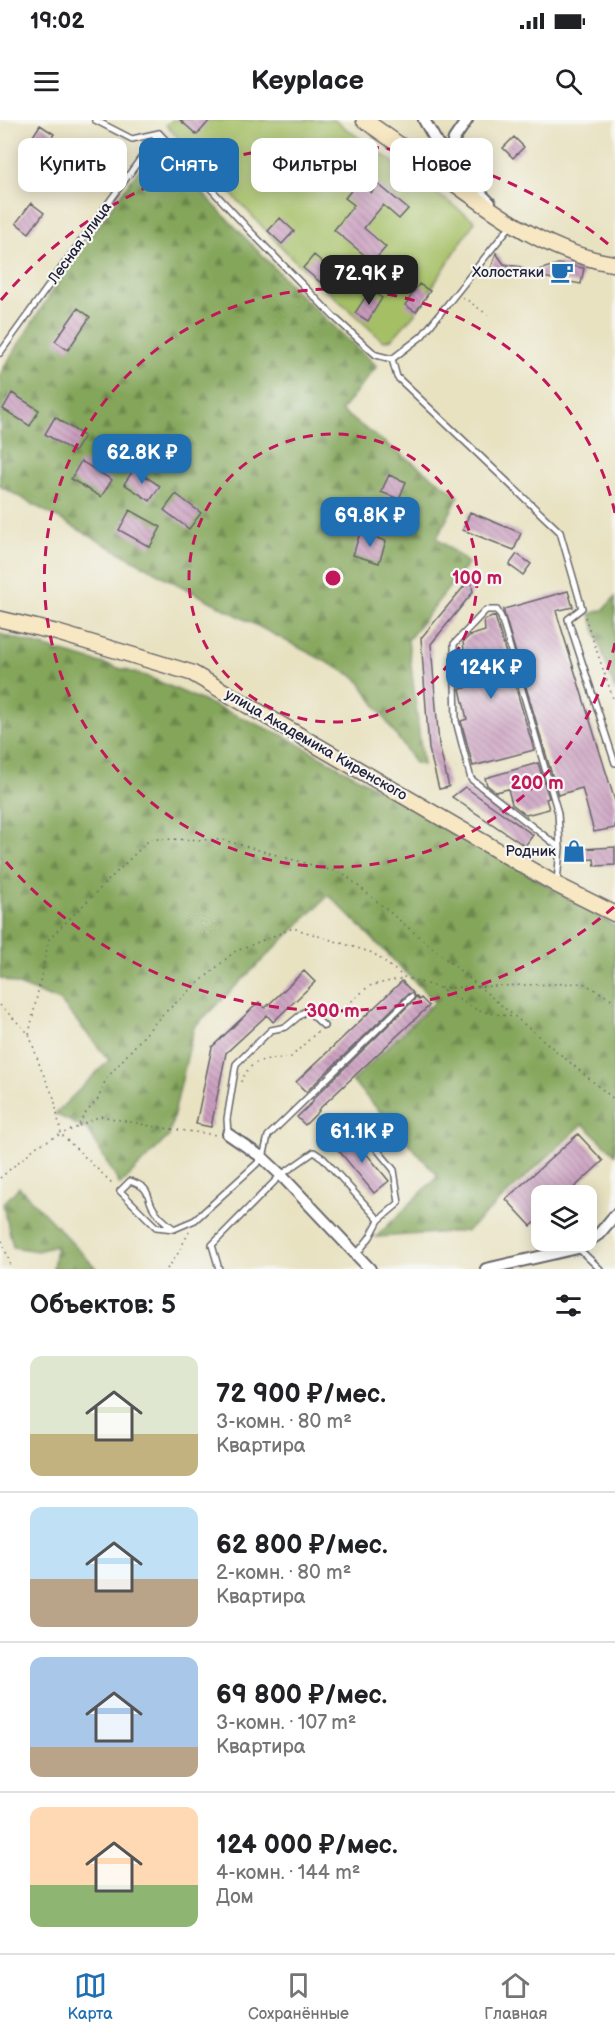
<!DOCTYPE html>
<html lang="ru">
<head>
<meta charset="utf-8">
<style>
  :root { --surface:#fff; --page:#f6f6f6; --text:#202124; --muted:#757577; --line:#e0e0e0; --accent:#1f6fb2 }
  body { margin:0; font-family:"Balsamiq Sans",sans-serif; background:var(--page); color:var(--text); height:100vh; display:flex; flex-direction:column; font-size:22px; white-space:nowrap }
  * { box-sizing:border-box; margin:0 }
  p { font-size:20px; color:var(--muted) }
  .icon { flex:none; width:33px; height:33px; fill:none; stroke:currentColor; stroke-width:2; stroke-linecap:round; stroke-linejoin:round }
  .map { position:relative; height:1149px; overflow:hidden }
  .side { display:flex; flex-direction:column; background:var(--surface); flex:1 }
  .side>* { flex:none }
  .top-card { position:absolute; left:18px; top:18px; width:579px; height:54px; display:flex; gap:12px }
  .controls { position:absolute; left:531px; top:1065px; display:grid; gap:12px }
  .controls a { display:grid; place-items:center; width:66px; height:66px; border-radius:12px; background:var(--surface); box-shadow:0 3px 15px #0003; font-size:30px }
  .price { position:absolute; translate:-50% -51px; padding:0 14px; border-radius:12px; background:var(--accent); color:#fff; font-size:20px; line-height:39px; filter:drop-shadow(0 2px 3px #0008) }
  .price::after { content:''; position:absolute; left:50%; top:36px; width:18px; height:14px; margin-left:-9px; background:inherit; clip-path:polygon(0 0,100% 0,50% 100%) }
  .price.current { background:#222; color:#fff }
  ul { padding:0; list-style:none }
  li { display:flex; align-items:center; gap:18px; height:150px; padding:0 30px }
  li+li { border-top:2px solid var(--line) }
  li span { display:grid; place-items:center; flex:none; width:168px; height:120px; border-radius:12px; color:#555 }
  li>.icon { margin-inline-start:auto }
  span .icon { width:72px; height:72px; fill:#fffc; stroke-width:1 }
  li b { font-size:26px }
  h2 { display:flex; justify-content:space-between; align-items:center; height:72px; padding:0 30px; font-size:26px }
  .chip { padding:0 21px; border-radius:12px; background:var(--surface); box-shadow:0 3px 15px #0003; font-size:21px; line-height:54px }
  .chip.current { background:var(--accent); color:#fff }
  .status { display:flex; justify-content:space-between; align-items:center; height:42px; padding:0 30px; background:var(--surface); direction:ltr }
  .status svg { height:16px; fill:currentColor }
  header { display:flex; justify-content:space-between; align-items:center; height:78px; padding:0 30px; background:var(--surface); font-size:27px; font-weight:800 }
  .dock { display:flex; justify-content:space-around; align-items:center; height:84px; border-top:2px solid var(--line); background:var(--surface); font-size:16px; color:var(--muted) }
  .dock a { display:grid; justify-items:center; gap:3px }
  .dock .current { color:var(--accent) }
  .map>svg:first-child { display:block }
</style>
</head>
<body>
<div class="status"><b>19:02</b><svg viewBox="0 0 49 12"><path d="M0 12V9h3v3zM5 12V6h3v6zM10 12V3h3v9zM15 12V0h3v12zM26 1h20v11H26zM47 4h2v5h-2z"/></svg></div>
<header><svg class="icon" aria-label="menu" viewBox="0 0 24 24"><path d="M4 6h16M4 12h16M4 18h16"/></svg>Keyplace<svg class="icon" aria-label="search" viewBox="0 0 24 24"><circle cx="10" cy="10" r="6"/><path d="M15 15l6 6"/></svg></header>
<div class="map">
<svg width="615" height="1149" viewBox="0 0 615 1149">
  <defs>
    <pattern id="forest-firs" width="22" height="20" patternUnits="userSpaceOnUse" patternTransform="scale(1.5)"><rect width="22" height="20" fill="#84a65a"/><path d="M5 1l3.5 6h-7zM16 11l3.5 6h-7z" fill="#6c874c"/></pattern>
    <pattern id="building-back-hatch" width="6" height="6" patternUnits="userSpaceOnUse" patternTransform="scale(1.5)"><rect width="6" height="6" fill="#ca9dbf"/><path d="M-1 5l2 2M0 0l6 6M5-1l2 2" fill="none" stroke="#a4809c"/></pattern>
  </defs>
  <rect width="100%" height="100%" fill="#f6f6f2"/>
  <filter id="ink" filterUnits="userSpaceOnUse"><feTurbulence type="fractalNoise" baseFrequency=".0167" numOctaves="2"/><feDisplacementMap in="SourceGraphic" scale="12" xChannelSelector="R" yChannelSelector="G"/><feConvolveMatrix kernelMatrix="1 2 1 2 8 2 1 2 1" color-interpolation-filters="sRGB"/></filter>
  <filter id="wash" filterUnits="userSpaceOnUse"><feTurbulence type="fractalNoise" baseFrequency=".008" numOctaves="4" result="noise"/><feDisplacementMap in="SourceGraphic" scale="24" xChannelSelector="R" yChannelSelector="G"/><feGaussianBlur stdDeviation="1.35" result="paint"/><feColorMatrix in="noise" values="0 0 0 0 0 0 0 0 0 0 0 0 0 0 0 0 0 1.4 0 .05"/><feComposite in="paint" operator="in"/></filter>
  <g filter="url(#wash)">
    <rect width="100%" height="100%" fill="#e8e2c1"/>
    <!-- green -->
    <path fill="#a5bf65" stroke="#647050" stroke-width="1.5" d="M172 0H334L475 101 416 192 392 219 383 221 292 138 166 5Z"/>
    <!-- forest -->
    <path fill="url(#forest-firs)" stroke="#53644a" stroke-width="1.5" d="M157 25 298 173 377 246 341 291 459 376 437 418 468 443 408 520 423 645 415 643 357 558 164 457 0 366V254L63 154Z
      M615 477V571L590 494 603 490Z
      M0 514 146 556 284 616 508 742 615 806V1034L583 1004 467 1111 376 1117 438 1056 352 961 435 882 329 775 194 907 169 1016 120 1065 88 1010 55 994 109 940 60 881 0 858Z
      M19 1067 97 1149H53L56 1126 37 1131 13 1127 3 1084Z"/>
    <g id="blocks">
      <!-- building -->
      <path fill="url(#building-back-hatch)" d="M180 0H210L197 15Z
        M40 5 54 14 41 36 26 27Z
        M514 17 524 27 513 38 503 28Z
        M70 31 91 46 79 63 57 49Z
        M358 62 371 73 378 64 408 89 399 99 383 85 364 108 386 127 373 142 334 110 354 85 345 78Z
        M31 83 44 93 29 113 16 103Z
        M280 98 294 111 282 124 268 111Z
        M496 133 504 144 520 147 529 153 558 144 584 148 581 164 542 157V159L491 149Z
        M314 135 331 149 320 162 303 148Z
        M419 164 430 171 416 192 405 185Z
        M370 170 382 178 368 201 355 193Z
        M78 188 90 197 68 230 55 221Z
        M12 273 39 290 30 306 3 289Z
        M55 297 84 316 74 332 45 314Z
        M81 341 112 360 101 377 71 359Z
        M134 349 160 366 150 381 124 364Z
        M389 355 406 362 399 379 381 372Z
        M176 374 201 393 189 409 164 390Z
        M130 390 161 407 150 427 119 410Z
        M470 392 521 413 514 430 463 410Z
        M360 413 386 421 379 443 353 435Z
        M517 434 531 444 523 455 509 445Z
        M471 458 473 472 431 524 439 625 449 667 439 669 429 629 421 518Z
        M568 471 573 487 556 491 615 681V708L594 712 582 668 558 675 504 493V489Z
        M495 496 534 630 473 646 461 601 467 599 460 569 466 568 459 540 465 538 463 522 469 516 485 511 484 500Z
        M538 643 549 678 546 679 549 689 526 695 512 684 508 669 496 672 487 665 485 658Z
        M465 667 533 715 525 726 452 677Z
        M615 727V745L595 746 594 739 581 740V729Z
        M304 851 315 862 273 902 267 895 226 933 211 1007 196 1004 212 927 259 882 265 888Z
        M402 861 413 873 408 874 306 972 296 962Z
        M416 876 419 880 421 878 429 886 318 990 319 991 305 1005 297 997 313 982V979L414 880Z
        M350 1014 389 1061 374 1073 335 1026Z
        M578 1014 603 1041 565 1076H542V1097L531 1106 506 1079Z"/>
    </g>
  </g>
  <g filter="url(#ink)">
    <use href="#blocks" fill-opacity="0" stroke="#67656a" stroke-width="1.5"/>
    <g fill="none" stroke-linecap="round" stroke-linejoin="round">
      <!-- lane casing -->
      <g stroke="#67656a" stroke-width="8">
        <path id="lane" d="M95 0 132 19 159 13
          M0 233 159 13 252 113 334 197 376 235 392 239 422 216 511 105
          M392 239 397 257 560 412 582 488 568 499 615 643
          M557 763 560 728 558 693 501 497 497 490H486L454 524 456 601 471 659 560 728
          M352 999 394 1050 399 1083 379 1100 370 1117 356 1135
          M228 1014 227 999 236 944 271 910 286 907 304 892 308 891 324 906
          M174 1109C168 1104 161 1099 156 1092 144 1078 155 1069 130 1061L120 1071 156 1107 174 1109 195 1100 263 1038 268 1016 411 877
          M578 1128 600 1149
          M219 1149 212 1125 281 1055 314 1032 323 1038 379 1100"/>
      </g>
      <!-- street casing -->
      <g stroke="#67656a" stroke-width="14">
        <path id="street" d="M424 0 447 40 490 83
          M447 40 454 19 467 0
          M228 1014 263 1038 281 1055 370 1149
          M486 1149 578 1128 599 1114 615 1095"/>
      </g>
      <!-- secondary casing -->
      <g stroke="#67656a" stroke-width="18">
        <path id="secondary" d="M364 0C394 21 425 43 455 64 505 100 552 134 615 144
          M0 499 55 512 192 553 557 765 615 794"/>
      </g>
      <!-- path -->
      <path stroke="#67656a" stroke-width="1.5" stroke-dasharray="1.5 4.5" stroke-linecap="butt" d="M463 177 488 195
        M585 497 615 584
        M440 868 583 863 615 881
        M0 885 29 914 41 949 54 978 61 1014 78 1007 84 995 98 979 106 959 162 895 234 832 293 808 373 833 404 857 439 868 479 891 514 897
        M329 901 369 866 403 858
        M29 914 49 819 150 719 223 720 344 754 615 980
        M241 962C251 937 267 939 290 938L319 910
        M79 1006 100 996 156 1007 217 1015
        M0 1058 37 1026 61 1014 114 1065
        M0 1115 12 1149
        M167 1149 176 1137 189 1112"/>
      <!-- lane -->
      <use href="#lane" stroke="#fff" stroke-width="5"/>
      <!-- street -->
      <use href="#street" stroke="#fff" stroke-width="10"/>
      <!-- secondary -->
      <use href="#secondary" stroke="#f7e8c3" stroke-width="15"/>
    </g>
  </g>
  <!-- distance rings -->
  <g fill="none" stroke="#c2185b" stroke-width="3" stroke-dasharray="10 8">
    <circle cx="333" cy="458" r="144"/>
    <path d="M615 523A289 289 0 1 1 615 393"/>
    <path d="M614 787A433 433 0 0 1 1 736M1 180A433 433 0 0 1 614 129"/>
  </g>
  <!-- icons -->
  <defs>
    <g id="cafe-bare" transform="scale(1.8)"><path d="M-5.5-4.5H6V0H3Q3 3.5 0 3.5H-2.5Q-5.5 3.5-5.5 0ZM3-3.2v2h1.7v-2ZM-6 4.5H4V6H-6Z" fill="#1f6fb2" stroke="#f6f6f2" stroke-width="2.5" paint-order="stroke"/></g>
    <g id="shop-bare" transform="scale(1.8)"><path d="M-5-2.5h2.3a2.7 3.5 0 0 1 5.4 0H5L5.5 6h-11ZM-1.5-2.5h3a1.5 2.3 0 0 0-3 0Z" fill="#1f6fb2" stroke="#f6f6f2" stroke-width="2.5" paint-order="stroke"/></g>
  </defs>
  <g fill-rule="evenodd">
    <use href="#cafe-bare" x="562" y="152"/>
    <use href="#shop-bare" x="574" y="731"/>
  </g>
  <g text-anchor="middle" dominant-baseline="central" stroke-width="4.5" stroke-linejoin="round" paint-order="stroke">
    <!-- street labels -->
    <g font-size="15" fill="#22223b" stroke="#f6f6f2">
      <text transform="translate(80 123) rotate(-54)">Лесная улица</text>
      <text transform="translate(316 625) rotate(30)">улица Академика Киренского</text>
    </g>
    <!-- poi labels -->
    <g font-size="15" fill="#22223b" stroke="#f6f6f2" text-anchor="end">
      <text x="544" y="152">Холостяки</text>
      <text x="556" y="731">Родник</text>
    </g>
  </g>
  <circle cx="333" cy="458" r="9" fill="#c2185b" stroke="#f6f6f2" stroke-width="3"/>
  <g font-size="18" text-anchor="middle" font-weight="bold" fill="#c2185b" stroke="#f6f6f2" stroke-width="4.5" stroke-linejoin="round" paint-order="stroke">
    <text x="477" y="464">100 m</text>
    <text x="537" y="669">200 m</text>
    <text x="333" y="897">300 m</text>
  </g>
</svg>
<div class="controls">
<a><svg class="icon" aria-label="layers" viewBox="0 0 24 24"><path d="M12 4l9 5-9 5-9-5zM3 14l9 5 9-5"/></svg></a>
</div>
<b class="price current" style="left:369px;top:186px">72.9K ₽</b>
<b class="price" style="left:142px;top:365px">62.8K ₽</b>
<b class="price" style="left:370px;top:428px">69.8K ₽</b>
<b class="price" style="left:491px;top:580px">124K ₽</b>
<b class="price" style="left:362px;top:1044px">61.1K ₽</b>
<div class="top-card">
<a class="chip">Купить</a>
<a class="chip current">Снять</a>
<a class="chip">Фильтры</a>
<a class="chip">Новое</a>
</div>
</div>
<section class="side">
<h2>Объектов: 5<svg class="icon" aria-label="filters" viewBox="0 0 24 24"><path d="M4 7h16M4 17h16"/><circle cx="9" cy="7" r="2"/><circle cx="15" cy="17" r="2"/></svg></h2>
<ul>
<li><span style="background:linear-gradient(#dfe7d0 65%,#c2b280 0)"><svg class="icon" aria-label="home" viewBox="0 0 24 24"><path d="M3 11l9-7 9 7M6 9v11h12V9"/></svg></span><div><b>72 900 ₽/мес.</b><p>3-комн. · 80 m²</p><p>Квартира</p></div></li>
<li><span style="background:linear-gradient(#bfe0f5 60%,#b9a48a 0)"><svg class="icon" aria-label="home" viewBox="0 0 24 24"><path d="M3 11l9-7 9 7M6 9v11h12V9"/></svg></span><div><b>62 800 ₽/мес.</b><p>2-комн. · 80 m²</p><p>Квартира</p></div></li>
<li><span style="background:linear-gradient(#a9c7e8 75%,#b9a48a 0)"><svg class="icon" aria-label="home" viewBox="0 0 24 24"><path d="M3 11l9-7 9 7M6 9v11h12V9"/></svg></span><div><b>69 800 ₽/мес.</b><p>3-комн. · 107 m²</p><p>Квартира</p></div></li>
<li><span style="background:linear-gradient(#ffd9b3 65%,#8fb573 0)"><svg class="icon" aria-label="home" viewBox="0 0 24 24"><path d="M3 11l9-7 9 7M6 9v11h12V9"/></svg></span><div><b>124 000 ₽/мес.</b><p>4-комн. · 144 m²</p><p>Дом</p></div></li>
</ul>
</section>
<nav class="dock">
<a class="current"><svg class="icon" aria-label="map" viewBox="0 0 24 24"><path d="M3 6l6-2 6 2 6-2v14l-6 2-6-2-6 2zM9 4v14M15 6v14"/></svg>Карта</a>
<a><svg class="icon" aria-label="saved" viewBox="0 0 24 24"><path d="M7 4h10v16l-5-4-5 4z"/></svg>Сохранённые</a>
<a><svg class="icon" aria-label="home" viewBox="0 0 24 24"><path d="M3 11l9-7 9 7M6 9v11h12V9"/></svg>Главная</a>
</nav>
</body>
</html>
